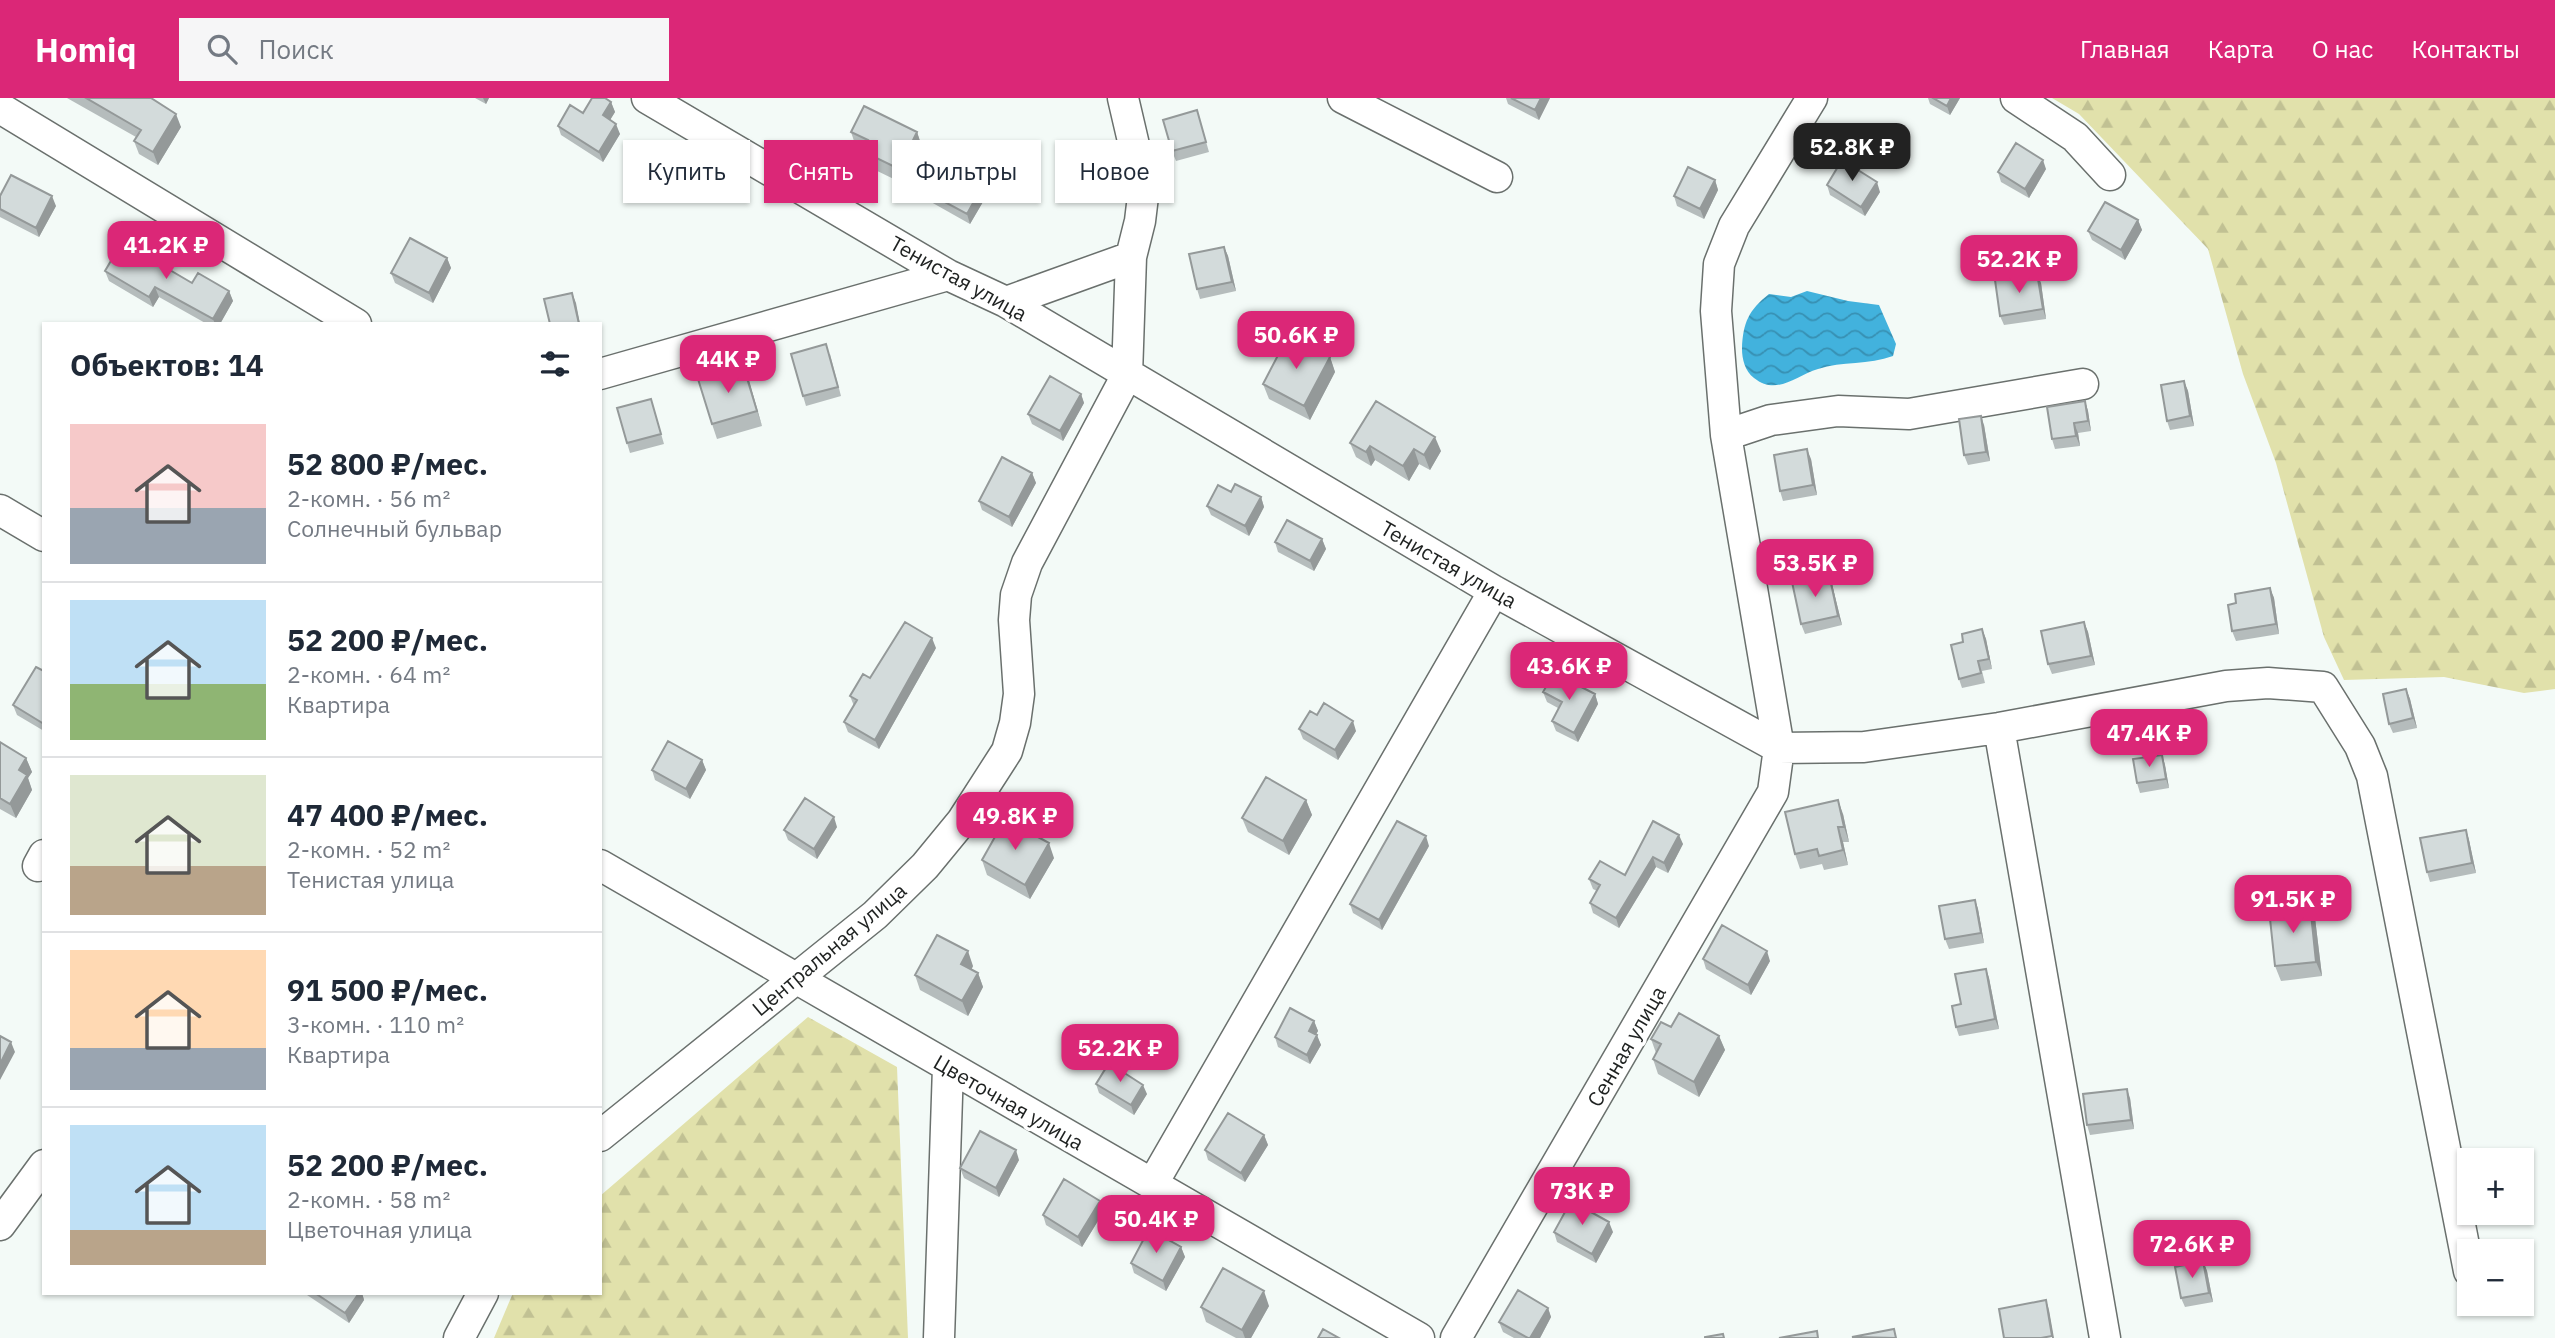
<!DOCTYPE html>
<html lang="ru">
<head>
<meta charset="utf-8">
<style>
  :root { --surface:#fff; --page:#f6f6f7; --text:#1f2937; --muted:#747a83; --line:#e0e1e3; --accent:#db2777 }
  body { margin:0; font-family:"IBM Plex Sans",sans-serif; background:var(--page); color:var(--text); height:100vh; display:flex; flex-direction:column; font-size:26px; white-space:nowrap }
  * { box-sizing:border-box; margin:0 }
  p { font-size:23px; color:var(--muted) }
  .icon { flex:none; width:38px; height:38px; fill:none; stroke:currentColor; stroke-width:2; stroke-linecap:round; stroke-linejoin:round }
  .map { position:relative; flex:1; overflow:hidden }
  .side { position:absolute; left:42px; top:224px; width:560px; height:973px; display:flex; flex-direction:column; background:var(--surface); border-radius:0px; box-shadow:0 2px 5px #0004 }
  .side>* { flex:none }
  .banner { position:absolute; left:623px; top:42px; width:665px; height:63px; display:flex; gap:14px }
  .fabs { position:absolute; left:2457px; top:1050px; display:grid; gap:14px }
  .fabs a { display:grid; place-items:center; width:77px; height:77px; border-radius:0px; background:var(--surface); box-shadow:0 2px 5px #0004; font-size:35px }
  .price { position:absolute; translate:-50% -60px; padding:0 16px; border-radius:14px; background:var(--accent); color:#fff; font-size:23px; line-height:46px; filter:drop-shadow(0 2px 4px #0008) }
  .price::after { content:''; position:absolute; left:50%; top:42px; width:21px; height:16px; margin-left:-10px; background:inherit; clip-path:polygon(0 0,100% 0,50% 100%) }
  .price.current { background:#222; color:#fff }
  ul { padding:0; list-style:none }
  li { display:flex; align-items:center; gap:21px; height:175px; padding:0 28px }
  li+li { border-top:2px solid var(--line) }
  li span { display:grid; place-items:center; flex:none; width:196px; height:140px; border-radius:0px; color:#555 }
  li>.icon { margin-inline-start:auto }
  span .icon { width:84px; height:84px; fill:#fffc; stroke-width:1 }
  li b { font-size:30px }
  h2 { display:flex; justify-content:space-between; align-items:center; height:84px; padding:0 28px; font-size:30px }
  .chip { padding:0 24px; border-radius:0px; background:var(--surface); box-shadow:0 2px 5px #0004; font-size:24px; line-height:63px }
  .chip.current { background:var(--accent); color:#fff }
  header { display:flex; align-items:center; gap:42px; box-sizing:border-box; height:98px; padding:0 35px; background:var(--accent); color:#fff }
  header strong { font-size:33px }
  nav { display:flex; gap:38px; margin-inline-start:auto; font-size:24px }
  .search { width:490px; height:63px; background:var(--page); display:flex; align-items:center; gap:18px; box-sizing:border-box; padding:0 24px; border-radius:0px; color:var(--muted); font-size:26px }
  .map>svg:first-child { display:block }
</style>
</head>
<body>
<header>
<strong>Homiq</strong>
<div class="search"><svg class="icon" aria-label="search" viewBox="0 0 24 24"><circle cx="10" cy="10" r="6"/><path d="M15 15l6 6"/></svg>Поиск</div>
<nav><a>Главная</a><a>Карта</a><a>О нас</a><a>Контакты</a></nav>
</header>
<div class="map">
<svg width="2555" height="1240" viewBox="0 0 2555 1240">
  <defs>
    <pattern id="forest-firs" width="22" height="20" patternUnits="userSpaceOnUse" patternTransform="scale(1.75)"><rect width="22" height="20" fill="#e1e1ab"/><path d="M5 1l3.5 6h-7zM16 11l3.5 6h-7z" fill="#c1c193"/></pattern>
    <pattern id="water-waves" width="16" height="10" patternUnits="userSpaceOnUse" patternTransform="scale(1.75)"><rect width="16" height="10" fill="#42b2dd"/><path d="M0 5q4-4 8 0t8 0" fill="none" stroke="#3790b3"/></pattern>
  </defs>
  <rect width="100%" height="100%" fill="#f3faf7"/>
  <!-- forest -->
  <path fill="url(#forest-firs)" d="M2052 0H2555V591L2524 595 2444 579 2344 582 2324 539 2276 365 2243 276 2208 151 2079 16Z
    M808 919 897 969 908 1240H494L513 1195H600V1098Z"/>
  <!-- water -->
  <path fill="url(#water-waves)" d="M1807 193 1848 203 1879 207 1896 246 1893 258C1869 267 1842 263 1818 271 1795 278 1777 298 1754 280 1745 273 1742 261 1742 251 1743 224 1749 212 1769 196L1791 199Z"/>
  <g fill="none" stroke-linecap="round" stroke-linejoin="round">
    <!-- minor casing -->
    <g stroke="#6a706d" stroke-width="33">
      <path id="minor" d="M647 0 948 177 1006 204 1494 493 1779 650 1864 649 1999 630 2226 588 2268 585 2323 589 2360 648 2372 678 2469 1173
        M1343 0 1497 79
        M2016 0 2075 39 2110 77
        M0 10 356 226
        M1006 204 1131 159 1140 123 1144 90 1123 0
        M600 276 948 177
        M1726 337 1771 322 1838 313 1909 316 2083 286
        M0 412 44 438
        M1999 630 2105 1240
        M600 767 1419 1240
        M38 768 44 757
        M600 1038 875 817 925 768 962 723 1007 653 1015 625 1019 596 1014 522 1016 497 1027 465 1127 277 1131 159
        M1153 1085 1494 493
        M0 1127 44 1067
        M459 1240 483 1195
        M939 1240 948 969
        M1456 1240 1773 694 1779 650 1726 337 1716 213 1719 166 1734 128 1812 0"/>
    </g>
    <!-- minor -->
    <use href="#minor" stroke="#fff" stroke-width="30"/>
  </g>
  <!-- wall -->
  <path fill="#b5bcbc" d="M67 0H151L181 29 158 67 139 56 134 43 136 39Z
    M475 0H489L486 6Z
    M1506 0H1550L1539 22 1508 6Z
    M1928 0H1960L1950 17 1930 6Z
    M611 4 615 14 610 22 620 36 603 64 561 37 558 28 583 15Z
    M1197 12 1209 54 1176 63 1172 53Z
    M851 34H917L922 49 904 86 867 68 862 53 863 52 856 49Z
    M2046 71 2029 100 2001 84 1998 74Z
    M1715 82 1718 92 1704 121 1677 108 1674 98Z
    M1827 87 1880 94 1865 118 1830 97Z
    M928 95 987 97 970 126 931 104Z
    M0 98 56 108 39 139 0 119Z
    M2138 122 2142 132 2125 162 2092 142 2088 133Z
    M1224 149 1228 158 1236 193 1200 201 1197 191Z
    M447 160 451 170 433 205 395 185 391 175Z
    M105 173 192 185 229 193 233 203 220 226H207L159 199 153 209 109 183Z
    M2041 185 2046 221 2004 227 2000 218Z
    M830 256 841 298 806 308 803 298Z
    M1330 259 1335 274 1310 322 1269 301 1263 286Z
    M743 267 762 328 717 341 712 326Z
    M2184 283 2188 293 2194 328 2170 332 2167 323Z
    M1081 296 1084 305 1063 343 1032 326 1028 316Z
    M651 301 664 346 630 355 627 345Z
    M2085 303 2088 313 2091 333 2078 335 2080 348 2055 351 2052 341Z
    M1984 327 1990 363 1968 367 1964 357Z
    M1350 345 1441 353 1430 372 1419 366 1409 383 1375 362 1371 368 1356 359Z
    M1811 361 1817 397 1783 403 1780 393Z
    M1032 375 1036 385 1012 429 982 412 979 403Z
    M1231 394 1261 399 1264 409 1249 438 1211 417 1207 408Z
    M1322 441 1326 451 1314 473 1278 454 1275 444Z
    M1829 476 1832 486 1842 527 1805 536 1801 526Z
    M2270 490 2274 500 2279 536 2236 543 2232 533 2236 505Z
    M2084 524 2088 534 2095 567 2052 576 2048 566Z
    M1982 531 1986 541 1992 571 1982 573 1985 585 1962 590 1959 581 1963 544Z
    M936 550 879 651 848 634 844 624 854 608 850 598Z
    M44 573V633L17 617 13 607Z
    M2406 591 2410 601 2417 630 2393 635 2389 626Z
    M1543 594 1595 596 1598 606 1578 644 1556 633 1552 623 1558 610 1547 604Z
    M1317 617 1356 633 1338 662 1303 641 1299 631Z
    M0 644 26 660 32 674 28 680 32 692 16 720 0 711Z
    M2162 657 2165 667 2169 690 2140 695 2137 685Z
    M702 662 706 672 690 701 655 682 652 672Z
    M1306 702 1312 717 1289 757 1248 734 1242 720Z
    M1843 716 1849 744H1843L1848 767 1824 772 1822 766 1800 771 1795 756Z
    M1653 723 1683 746 1668 775 1656 769 1619 830 1593 815 1590 805 1597 793 1593 791 1589 781 1625 777Z
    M837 729 817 761 788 742 784 732Z
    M2466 732 2469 742 2476 775 2430 784 2427 774Z
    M1429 748 1382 832 1353 815 1350 806Z
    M1054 760 1030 801 987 777 982 762Z
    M1975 802 1978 811 1984 845 1949 851 1945 841Z
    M2310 806 2315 820 2322 878 2281 883 2275 868Z
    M1703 861 1770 863 1751 897 1706 871Z
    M973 868 971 872 978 875 983 889 968 918 920 892 915 877Z
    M1986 871 1989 880 1999 931 1959 938 1956 929 1961 906Z
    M1314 923 1318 933 1316 936 1321 947 1310 966 1278 949 1275 939Z
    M1719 938 1725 952 1699 999 1658 976 1653 961 1656 955 1651 941Z
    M1096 986 1147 996 1134 1017 1099 995Z
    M2130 1000 2134 1031 2090 1037 2087 1027Z
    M1264 1037 1268 1047 1245 1084 1208 1062 1205 1052Z
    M1019 1062 999 1099 964 1080 960 1070Z
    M1100 1103 1104 1113 1082 1149 1046 1127 1043 1117Z
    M1554 1134H1613L1596 1165 1557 1144Z
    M1181 1149 1185 1159 1166 1193 1134 1175 1131 1165Z
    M2203 1163 2207 1173 2213 1204 2185 1209 2181 1200Z
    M304 1195H362L364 1202 349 1225Z
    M1269 1208 1251 1240H1236L1206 1224 1201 1209Z
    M1548 1210 1551 1219 1540 1240H1514L1503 1234 1499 1224Z"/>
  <!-- shaded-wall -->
  <path fill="#949999" d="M483 0H489L486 6Z
    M1541 0H1550L1539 22 1535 12Z
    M1951 0H1960L1950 17 1947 8Z
    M611 4 615 14 607 27 603 17Z
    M176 16 181 29 158 67 153 54Z
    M616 26 620 36 603 64 599 54Z
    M917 34 922 49 904 86 899 71Z
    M2043 62 2046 71 2029 100 2025 91Z
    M1715 82 1718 92 1704 121 1700 111Z
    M1877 84 1880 94 1865 118 1861 109Z
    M983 87 987 97 970 126 967 116Z
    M52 98 56 108 39 139 36 130Z
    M2138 122 2142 132 2125 162 2121 152Z
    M1224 149 1228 158 1236 193 1232 184Z
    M447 160 451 170 433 205 429 195Z
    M2037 175 2041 185 2046 221 2043 211Z
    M155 189 159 199 153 209 149 199Z
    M229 193 233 203 220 226H215L213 221Z
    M572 195 576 205 580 226H579Z
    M1330 259 1335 274 1310 322 1304 308Z
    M743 267 749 282 762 328 757 313Z
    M2184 283 2188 293 2194 328 2190 318Z
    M1081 296 1084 305 1063 343 1060 333Z
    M2085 303 2088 313 2091 333 2088 323Z
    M1981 318 1984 327 1990 363 1986 354Z
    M2074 325 2078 335 2080 348 2076 338Z
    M1435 339 1441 353 1430 372 1424 357Z
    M1370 348 1375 362 1371 368 1366 354Z
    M1414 351 1419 366 1409 383 1403 368Z
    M1807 351 1811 361 1817 397 1813 387Z
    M1032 375 1036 385 1012 429 1009 419Z
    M1261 399 1264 409 1249 438 1245 428Z
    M1322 441 1326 451 1314 473 1310 463Z
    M1829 476 1832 486 1842 527 1838 518Z
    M2270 490 2274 500 2279 536 2276 526Z
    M2084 524 2088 534 2095 567 2091 558Z
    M1982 531 1986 541 1992 571 1989 561Z
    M932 540 936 550 879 651 875 642Z
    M2406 591 2410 601 2417 630 2413 620Z
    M1595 596 1598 606 1578 644 1574 635Z
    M1353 623 1356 633 1338 662 1335 652Z
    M2162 657 2165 667 2169 690 2166 681Z
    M26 660 32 674 28 680 32 692 16 720 10 706 19 672Z
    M702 662 706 672 690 701 686 691Z
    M1306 702 1312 717 1289 757 1283 743Z
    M1838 702 1843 716 1849 744 1844 729Z
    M834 719 837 729 817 761 814 751Z
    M1838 729 1843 744 1848 767 1843 752Z
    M2466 732 2469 742 2476 775 2472 765Z
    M1679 737 1683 746 1668 775 1664 765Z
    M1426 738 1429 748 1382 832 1379 822Z
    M1049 745 1054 760 1030 801 1025 787Z
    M1653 759 1656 769 1619 830 1616 820Z
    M1975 802 1978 811 1984 845 1981 835Z
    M2310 806 2315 820 2322 878 2316 864Z
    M968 853 973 868 967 881 961 866Z
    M1767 853 1770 863 1751 897 1748 887Z
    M1986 871 1989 880 1999 931 1995 921Z
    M978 875 983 889 968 918 962 903Z
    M1314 923 1318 933 1313 942 1309 933Z
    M1317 937 1321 947 1310 966 1307 957Z
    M1719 938 1725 952 1699 999 1694 984Z
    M11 944 15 954 0 982V966Z
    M1143 987 1147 996 1134 1017 1131 1007Z
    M2127 991 2130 1000 2134 1031 2131 1022Z
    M1264 1037 1268 1047 1245 1084 1241 1075Z
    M1016 1052 1019 1062 999 1099 996 1090Z
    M1100 1103 1104 1113 1082 1149 1078 1139Z
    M1609 1124 1613 1134 1596 1165 1592 1156Z
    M1181 1149 1185 1159 1166 1193 1163 1183Z
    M2203 1163 2207 1173 2213 1204 2209 1195Z
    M1264 1193 1269 1208 1251 1240H1245L1242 1232Z
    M359 1195H362L364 1202 349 1225 345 1215Z
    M2046 1202 2049 1212 2054 1240H2052V1238Z
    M1548 1210 1551 1219 1540 1240H1530Z"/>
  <!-- building -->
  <path fill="#d3dbdb" stroke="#949999" stroke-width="2" d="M86 0H151L176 16 153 54 134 43 141 32Z
    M592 0H605L611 4 603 17 616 26 599 54 558 28 570 7 583 15Z
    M1511 0H1541L1535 12Z
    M1933 0H1951L1947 8Z
    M864 8 917 34 899 71 862 53 868 42 851 34Z
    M1197 12 1206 44 1172 53 1163 22Z
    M2016 45 2043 62 2025 91 1998 74Z
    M1842 62 1877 84 1861 109 1827 87Z
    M944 66 983 87 967 116 928 95Z
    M1688 69 1715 82 1700 111 1674 98Z
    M11 77 52 98 36 130 0 111V98Z
    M2105 104 2138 122 2121 152 2088 133Z
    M410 140 447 160 429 195 391 175Z
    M122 144 192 185 198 175 229 193 213 221 155 189 149 199 105 173Z
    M1224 149 1232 184 1197 191 1189 156Z
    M2037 175 2043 211 2000 218 1995 182Z
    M572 195 579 226H550L544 201Z
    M1288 238 1330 259 1304 308 1263 286Z
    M826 246 838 289 803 298 791 256Z
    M743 267 757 313 712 326 698 281Z
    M1050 278 1081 296 1060 333 1028 316Z
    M2184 283 2190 318 2167 323 2161 287Z
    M651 301 661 336 627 345 617 310Z
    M1376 303 1435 339 1424 357 1414 351 1403 368 1370 348 1366 354 1350 345Z
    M2085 303 2088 323 2074 325 2076 338 2052 341 2047 309Z
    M1981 318 1986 354 1964 357 1959 321Z
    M1807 351 1813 387 1780 393 1774 357Z
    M1002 359 1032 375 1009 419 979 403Z
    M1235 386 1261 399 1245 428 1207 408 1218 387 1231 394Z
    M1287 422 1322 441 1310 463 1275 444Z
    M1829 476 1838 518 1801 526 1792 484Z
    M2270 490 2276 526 2232 533 2228 507 2236 505 2235 496Z
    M905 524 932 540 875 642 844 624 857 602 850 598 863 576 870 580Z
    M2084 524 2091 558 2048 566 2041 533Z
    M1982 531 1989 561 1978 563 1981 575 1959 581 1951 547 1963 544 1962 536Z
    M36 569 44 573V626L13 607Z
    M1554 575 1595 596 1574 635 1552 623 1562 604 1543 594Z
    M2406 591 2413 620 2389 626 2383 596Z
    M1324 605 1353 623 1335 652 1299 631 1310 613 1317 617Z
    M668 643 702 662 686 691 652 672Z
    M0 644 26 660 19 672 27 677 10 706 0 700Z
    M2162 657 2166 681 2137 685 2133 661Z
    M1266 679 1306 702 1283 743 1242 720Z
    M805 700 834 719 814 751 784 732Z
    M1838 702 1844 729H1838L1843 752 1819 758 1817 751 1795 756 1785 714Z
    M1005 721 1049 745 1025 787 982 762Z
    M1397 723 1426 738 1379 822 1350 806Z
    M1653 723 1679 737 1664 765 1653 759 1616 820 1590 805 1600 787 1589 781 1600 763 1625 777Z
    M2466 732 2472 765 2427 774 2420 740Z
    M1975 802 1981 835 1945 841 1939 808Z
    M2310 806 2316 864 2275 868 2269 811Z
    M1722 827 1767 853 1748 887 1703 861Z
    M937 837 968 853 961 866 978 875 962 903 915 877Z
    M1986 871 1995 921 1956 929 1952 908 1961 906 1955 876Z
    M1290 910 1314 923 1309 933 1317 937 1307 957 1275 939Z
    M1679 915 1719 938 1694 984 1653 961 1661 946 1651 941 1661 924 1671 929Z
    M0 938 11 944 0 966Z
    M1109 965 1143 987 1131 1007 1096 986Z
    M2127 991 2131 1022 2087 1027 2083 996Z
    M1228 1015 1264 1037 1241 1075 1205 1052Z
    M980 1033 1016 1052 996 1090 960 1070Z
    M1064 1081 1100 1103 1078 1139 1043 1117Z
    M1571 1103 1609 1124 1592 1156 1554 1134Z
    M1149 1131 1181 1149 1163 1183 1131 1165Z
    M2203 1163 2209 1195 2181 1200 2175 1169Z
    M1223 1170 1264 1193 1242 1232 1201 1209Z
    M1518 1192 1548 1210 1530 1240H1528L1499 1224Z
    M315 1195H359L345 1215Z
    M2046 1202 2052 1238 2041 1240H2004L1999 1211Z
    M1323 1231 1339 1240H1318Z
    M1894 1231 1896 1240 1852 1239Z
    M1817 1233 1818 1240H1779Z
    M1723 1236 1724 1240H1705V1239Z"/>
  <g text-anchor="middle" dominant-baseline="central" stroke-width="7" stroke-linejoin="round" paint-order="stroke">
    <!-- street labels -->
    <g font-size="21" fill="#1e2120" stroke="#fff">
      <text transform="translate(959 180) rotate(29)">Тенистая улица</text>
      <text transform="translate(1449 466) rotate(30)">Тенистая улица</text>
      <text transform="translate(829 851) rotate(-40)">Центральная улица</text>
      <text transform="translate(1626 948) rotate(-60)">Сенная улица</text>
      <text transform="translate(1009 1004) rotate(30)">Цветочная улица</text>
    </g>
  </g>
</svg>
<div class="fabs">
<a>+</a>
<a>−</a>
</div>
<b class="price current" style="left:1852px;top:85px">52.8K ₽</b>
<b class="price" style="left:166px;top:183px">41.2K ₽</b>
<b class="price" style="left:2019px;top:197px">52.2K ₽</b>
<b class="price" style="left:1296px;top:273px">50.6K ₽</b>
<b class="price" style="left:728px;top:297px">44K ₽</b>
<b class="price" style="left:1815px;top:501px">53.5K ₽</b>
<b class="price" style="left:1569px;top:604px">43.6K ₽</b>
<b class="price" style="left:2149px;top:671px">47.4K ₽</b>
<b class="price" style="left:1015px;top:754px">49.8K ₽</b>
<b class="price" style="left:2293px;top:837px">91.5K ₽</b>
<b class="price" style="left:1120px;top:986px">52.2K ₽</b>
<b class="price" style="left:1582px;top:1129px">73K ₽</b>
<b class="price" style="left:1156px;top:1157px">50.4K ₽</b>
<b class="price" style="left:2192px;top:1182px">72.6K ₽</b>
<div class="banner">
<a class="chip">Купить</a>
<a class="chip current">Снять</a>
<a class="chip">Фильтры</a>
<a class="chip">Новое</a>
</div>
<section class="side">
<h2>Объектов: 14<svg class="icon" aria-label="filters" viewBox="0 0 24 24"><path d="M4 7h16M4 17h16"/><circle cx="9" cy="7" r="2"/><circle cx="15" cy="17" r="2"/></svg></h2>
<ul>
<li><span style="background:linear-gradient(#f6c9c9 60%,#9aa5b1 0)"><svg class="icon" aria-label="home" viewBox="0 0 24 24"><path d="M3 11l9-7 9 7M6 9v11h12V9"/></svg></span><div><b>52 800 ₽/мес.</b><p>2-комн. · 56 m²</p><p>Солнечный бульвар</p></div></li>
<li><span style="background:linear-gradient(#bfe0f5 60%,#8fb573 0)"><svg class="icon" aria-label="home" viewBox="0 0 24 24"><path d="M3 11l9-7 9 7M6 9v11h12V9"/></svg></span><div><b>52 200 ₽/мес.</b><p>2-комн. · 64 m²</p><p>Квартира</p></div></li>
<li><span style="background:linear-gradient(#dfe7d0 65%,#b9a48a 0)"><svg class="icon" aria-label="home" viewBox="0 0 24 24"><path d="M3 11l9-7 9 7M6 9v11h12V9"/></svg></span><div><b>47 400 ₽/мес.</b><p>2-комн. · 52 m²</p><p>Тенистая улица</p></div></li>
<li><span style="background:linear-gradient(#ffd9b3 70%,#9aa5b1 0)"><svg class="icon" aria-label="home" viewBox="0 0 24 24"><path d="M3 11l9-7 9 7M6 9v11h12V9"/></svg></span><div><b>91 500 ₽/мес.</b><p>3-комн. · 110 m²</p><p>Квартира</p></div></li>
<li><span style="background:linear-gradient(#bfe0f5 75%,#b9a48a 0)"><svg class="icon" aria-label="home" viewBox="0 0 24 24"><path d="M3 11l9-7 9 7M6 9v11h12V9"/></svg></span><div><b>52 200 ₽/мес.</b><p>2-комн. · 58 m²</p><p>Цветочная улица</p></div></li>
</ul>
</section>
</div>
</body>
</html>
